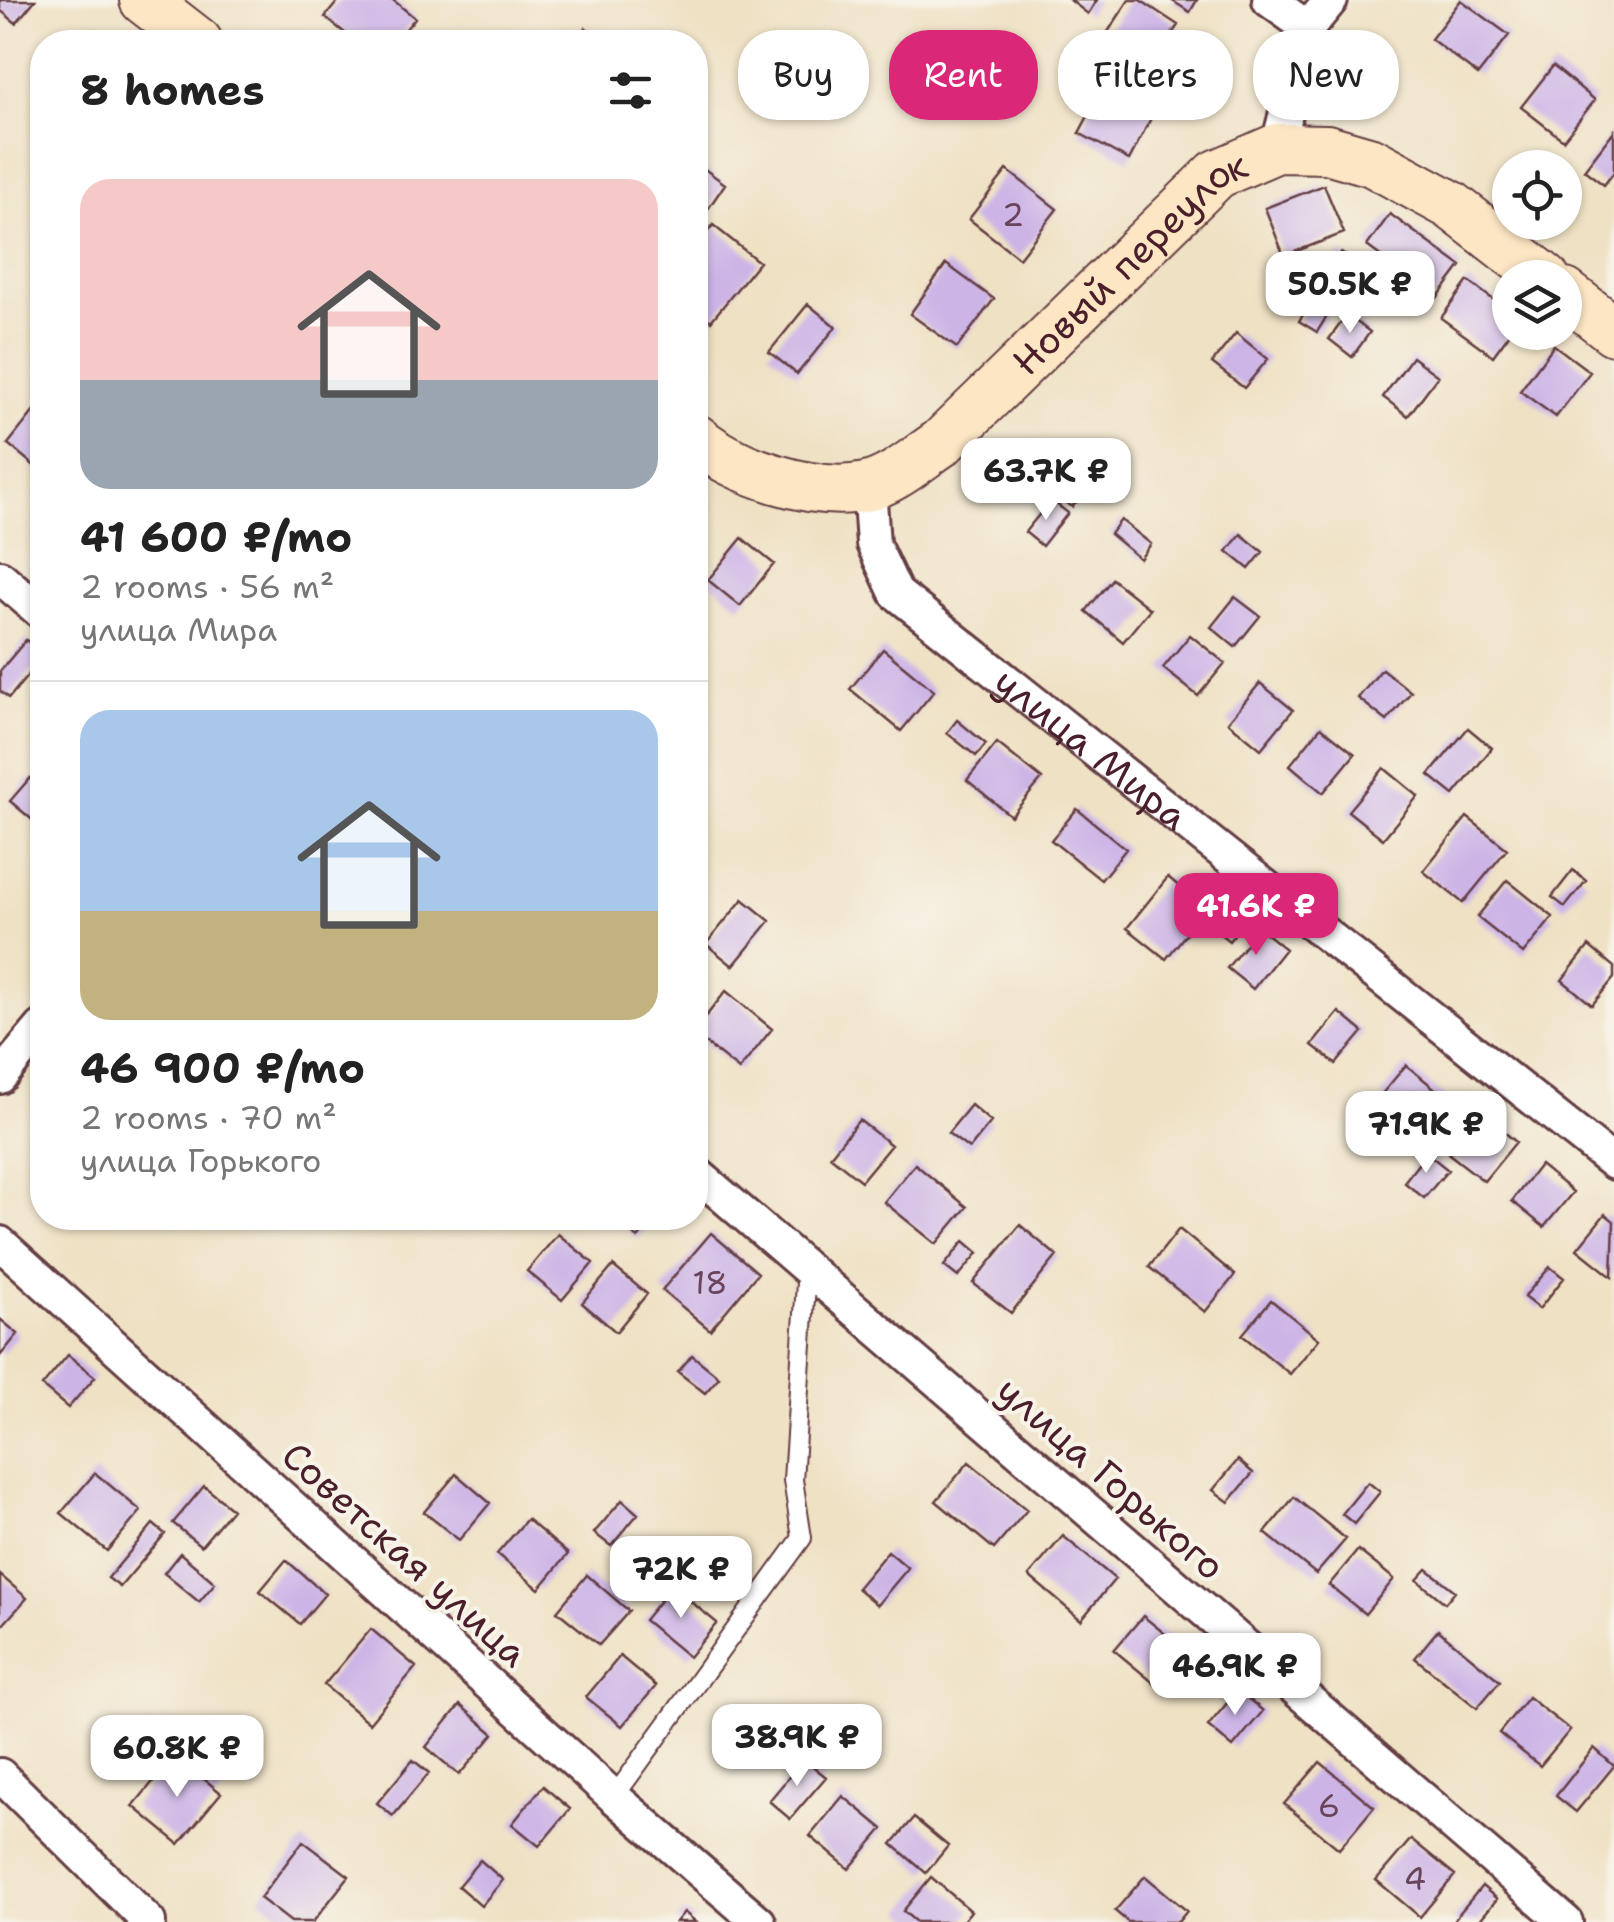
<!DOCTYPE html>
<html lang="en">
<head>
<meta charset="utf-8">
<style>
  :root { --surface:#fff; --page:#f2f2f2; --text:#222; --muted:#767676; --line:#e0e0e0; --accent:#db2777 }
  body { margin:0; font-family:"Shantell Sans",sans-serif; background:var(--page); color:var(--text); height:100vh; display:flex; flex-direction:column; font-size:38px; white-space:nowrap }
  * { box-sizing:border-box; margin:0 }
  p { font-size:32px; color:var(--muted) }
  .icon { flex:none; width:55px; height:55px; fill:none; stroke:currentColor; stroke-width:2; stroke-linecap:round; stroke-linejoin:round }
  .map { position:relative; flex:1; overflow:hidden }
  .side { position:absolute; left:30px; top:30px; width:678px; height:1200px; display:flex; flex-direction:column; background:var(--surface); border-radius:40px; box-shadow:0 2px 8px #0004 }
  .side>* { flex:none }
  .guide { position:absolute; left:738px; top:30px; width:725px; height:90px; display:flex; gap:20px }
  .fabs { position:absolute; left:1492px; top:150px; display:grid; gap:20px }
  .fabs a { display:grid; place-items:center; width:90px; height:90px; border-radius:50%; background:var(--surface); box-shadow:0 2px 8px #0004; font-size:50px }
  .price { position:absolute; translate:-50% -85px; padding:0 22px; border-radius:20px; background:#fff; color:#222; font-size:32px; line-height:65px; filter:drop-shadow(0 2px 5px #0008) }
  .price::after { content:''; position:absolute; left:50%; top:60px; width:30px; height:22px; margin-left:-15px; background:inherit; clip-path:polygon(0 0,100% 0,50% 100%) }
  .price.active { background:var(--accent); color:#fff }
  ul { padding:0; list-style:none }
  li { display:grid; align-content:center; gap:20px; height:530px; padding:0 50px }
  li+li { border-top:2px solid var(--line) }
  li span { display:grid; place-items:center; height:310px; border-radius:30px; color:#555 }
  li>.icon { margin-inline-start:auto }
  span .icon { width:180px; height:180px; fill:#fffc; stroke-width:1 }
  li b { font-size:42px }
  h2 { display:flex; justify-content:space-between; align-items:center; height:120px; padding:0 50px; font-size:42px }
  .pill { padding:0 35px; border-radius:40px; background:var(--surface); box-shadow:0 2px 8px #0004; font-size:35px; line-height:90px }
  .pill.active { background:var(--accent); color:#fff }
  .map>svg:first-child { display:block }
</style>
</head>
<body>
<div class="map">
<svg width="1614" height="1922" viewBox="0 0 1614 1922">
  <rect width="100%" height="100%" fill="#f7f3e8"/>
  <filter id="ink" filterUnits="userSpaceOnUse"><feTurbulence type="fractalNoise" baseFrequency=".01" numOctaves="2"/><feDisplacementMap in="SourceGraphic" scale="20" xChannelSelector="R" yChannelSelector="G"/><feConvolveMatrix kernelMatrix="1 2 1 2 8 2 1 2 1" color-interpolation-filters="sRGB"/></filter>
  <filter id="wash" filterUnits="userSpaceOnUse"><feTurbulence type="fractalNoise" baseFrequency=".0048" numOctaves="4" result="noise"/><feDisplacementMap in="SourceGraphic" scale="40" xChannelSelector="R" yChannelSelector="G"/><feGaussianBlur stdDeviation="2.25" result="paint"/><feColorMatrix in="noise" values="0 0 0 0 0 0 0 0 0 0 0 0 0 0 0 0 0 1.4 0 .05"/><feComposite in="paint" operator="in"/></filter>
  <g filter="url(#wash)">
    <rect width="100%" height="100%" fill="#efe1c4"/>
    <g id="blocks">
      <!-- building -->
      <path fill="#ccb4e7" d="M0 0H35L16 23 0 10Z
        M339 0H393L415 18 395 42H356L325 17Z
        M1070 0H1097L1088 14Z
        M1129 0H1140L1178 25 1145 74 1100 44Z
        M1171 0H1197L1190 12Z
        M1461 0 1509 35 1478 75 1431 39Z
        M586 28 606 42H575Z
        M93 30 109 42H83Z
        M1553 66 1595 100 1563 140 1521 107Z
        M1112 71 1162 97 1129 160 1079 133Z
        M1614 131V172L1604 185 1584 170Z
        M695 162 725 184 708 209 695 199Z
        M1007 170 1057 209 1019 258 969 219Z
        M1324 185 1344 233 1284 256 1265 208Z
        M1390 214 1461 266 1437 298 1367 246Z
        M713 225 759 262 711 321 695 309V248Z
        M1341 253 1360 264 1317 332 1299 321Z
        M946 264 994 299 957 348 910 314Z
        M1373 272 1397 288 1388 303 1363 287Z
        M1468 281 1510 312V333L1493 356 1441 318Z
        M808 304 836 327 797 374 769 352Z
        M1347 315 1370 332 1352 357 1329 339Z
        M1236 333 1268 359 1244 388 1212 363Z
        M1554 345 1590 372 1556 417 1520 391Z
        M1412 357 1438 376 1408 416 1383 397Z
        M42 401V472L8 444Z
        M1071 461 1094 480 1072 507 1049 488Z
        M1051 500 1068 513 1042 546 1025 532Z
        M1121 520 1151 544 1140 559 1110 534Z
        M1241 534 1263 552 1249 569 1227 551Z
        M742 538 774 564 740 606 708 580Z
        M1112 579 1150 609 1123 642 1086 611Z
        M1235 597 1260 616 1235 647 1211 627Z
        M1190 635 1225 663 1198 696 1163 668Z
        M26 640 42 653V658L9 698 0 691V671Z
        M883 649 934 691 901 731 850 689Z
        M1382 669 1411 692 1387 721 1358 698Z
        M1260 683 1293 710 1261 749 1228 722Z
        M957 720 986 744 976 756 947 733Z
        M1321 727 1355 754 1323 793 1290 765Z
        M1468 728 1492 748 1454 795 1429 775Z
        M997 743 1042 779 1011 816 967 780Z
        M1384 768 1418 796 1383 839 1348 811Z
        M30 778 42 789V828L10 801Z
        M1077 809 1126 849 1101 880 1051 840Z
        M1467 817 1507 849 1463 903 1423 871Z
        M1573 870 1586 881 1565 907 1552 897Z
        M1168 877 1206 909 1166 959 1127 928Z
        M1507 880 1553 917 1523 954 1477 917Z
        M743 899 770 921 733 966 706 944Z
        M1236 902 1251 913 1229 941 1214 929Z
        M1259 928 1285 949 1253 989 1227 968Z
        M1589 946 1614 967V978L1592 1005 1562 980Z
        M726 991 772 1029 739 1070 695 1035V1030Z
        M1339 1012 1363 1032 1336 1064 1312 1045Z
        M1406 1065 1445 1097 1421 1127 1381 1095Z
        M971 1105 991 1122 969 1149 948 1133Z
        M1482 1113 1516 1142 1484 1181 1449 1154Z
        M859 1120 891 1145 861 1181 830 1156Z
        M1427 1153 1448 1170 1424 1198 1404 1182Z
        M915 1164 967 1207 936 1244 884 1202Z
        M1540 1165 1573 1192 1544 1227 1512 1201Z
        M1605 1214 1614 1221 1612 1277 1577 1249Z
        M309 1218H329L321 1227Z
        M612 1218H655L638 1238Z
        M1020 1225 1057 1256 1011 1313 973 1283Z
        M1179 1229 1235 1275 1205 1312 1149 1267Z
        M711 1233 758 1273 710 1330 662 1290Z
        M558 1234 593 1263 562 1300 527 1271Z
        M964 1241 978 1253 958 1277 944 1266Z
        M613 1266 647 1294 616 1332 582 1303Z
        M1550 1267 1564 1278 1539 1309 1524 1297Z
        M1271 1300 1319 1339 1290 1374 1242 1335Z
        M0 1319 18 1334 0 1356Z
        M68 1355 95 1377 68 1408 42 1386Z
        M692 1355 719 1377 705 1393 678 1372Z
        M1238 1460 1253 1473 1229 1502 1213 1490Z
        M969 1462 1027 1510 994 1549 936 1501Z
        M95 1473 141 1511 107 1551 61 1513Z
        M456 1474 490 1503 459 1540 424 1512Z
        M1368 1482 1380 1492 1354 1524 1342 1514Z
        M204 1486 232 1509 201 1546 173 1523Z
        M1294 1497 1346 1539 1316 1574 1265 1533Z
        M622 1500 638 1514 611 1546 594 1533Z
        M527 1519 568 1554 539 1589 497 1554Z
        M153 1524 165 1534 120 1587 108 1578Z
        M1063 1536 1115 1579 1081 1620 1029 1576Z
        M1358 1550 1394 1579 1365 1614 1329 1585Z
        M888 1551 908 1568 877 1605 857 1588Z
        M180 1553 215 1583 199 1602 164 1573Z
        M286 1560 325 1594 300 1624 260 1591Z
        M1427 1569 1455 1591 1445 1603 1417 1580Z
        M0 1575 27 1598 0 1628Z
        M587 1575 629 1611 599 1645 557 1611Z
        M672 1586 717 1623 689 1657 644 1620Z
        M1143 1616 1196 1659 1167 1694 1114 1650Z
        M371 1629 416 1667 369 1723 324 1685Z
        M1438 1630 1500 1681 1477 1708 1415 1658Z
        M620 1656 656 1686 622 1726 586 1697Z
        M1238 1690 1263 1711 1233 1747 1208 1726Z
        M1528 1697 1570 1730 1540 1766 1499 1733Z
        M460 1705 494 1734 459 1775 426 1747Z
        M1594 1748 1614 1766 1576 1812 1556 1796Z
        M175 1755 221 1793 179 1844 133 1806Z
        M804 1759 826 1777 790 1819 769 1801Z
        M413 1760 429 1773 393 1816 377 1803Z
        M1320 1762 1374 1807 1339 1849 1284 1804Z
        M543 1786 570 1809 539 1846 512 1824Z
        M843 1796 883 1829 849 1869 810 1836Z
        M914 1818 948 1846 926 1873 892 1844Z
        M1411 1839 1455 1875 1420 1917 1376 1880Z
        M303 1841 349 1876 313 1922H291L260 1898Z
        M480 1860 503 1880 481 1906 458 1886Z
        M1145 1876 1187 1911 1178 1922H1128L1115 1911Z
        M931 1877 971 1911 962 1922H916L903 1911Z
        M1482 1886 1497 1899 1478 1922H1452Z
        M684 1912 696 1922H676Z"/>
    </g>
  </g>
  <g filter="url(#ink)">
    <use href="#blocks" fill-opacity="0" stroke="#633c42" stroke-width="2.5"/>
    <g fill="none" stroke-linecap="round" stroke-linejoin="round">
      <!-- lane casing -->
      <g stroke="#633c42" stroke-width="22">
        <path id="lane" d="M614 1797 802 1538 793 1480 807 1268"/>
      </g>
      <!-- street casing -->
      <g stroke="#633c42" stroke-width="38">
        <g id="street">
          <path d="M1269 0 1308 28"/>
          <path d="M1277 148 1308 28 1331 0"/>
          <path id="s1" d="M869 486 873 544 896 593 1614 1163"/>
          <path d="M0 577 42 613"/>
          <path d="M0 1077 42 1027"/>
          <path d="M695 1172 1566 1922"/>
          <path d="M0 1243 614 1797 759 1922"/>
          <path d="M0 1775 149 1922"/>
        </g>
      </g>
      <!-- secondary casing -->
      <g stroke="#633c42" stroke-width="52">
        <g id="secondary">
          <path d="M144 0 198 42"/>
          <path d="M1565 293 1614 331"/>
          <path id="s2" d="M695 438C735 471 814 498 866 487 893 481 918 458 941 443L1217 174 1277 148 1327 149 1372 162 1451 205 1545 278"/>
        </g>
      </g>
      <!-- lane -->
      <use href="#lane" stroke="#fff" stroke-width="18"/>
      <!-- street -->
      <use href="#street" stroke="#fff" stroke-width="32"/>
      <!-- secondary -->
      <use href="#secondary" stroke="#fce6c4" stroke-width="48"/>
    </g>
  </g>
  <g text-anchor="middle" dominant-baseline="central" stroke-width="8" stroke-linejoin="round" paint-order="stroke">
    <!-- number labels -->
    <g font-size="32" fill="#6a445a">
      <text x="1013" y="214">2</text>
      <text x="710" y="1282">18</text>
      <text x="1329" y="1805">6</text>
      <text x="1415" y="1878">4</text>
    </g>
    <!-- street labels -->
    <g font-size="38" fill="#4a1f2b" stroke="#f7f3e8">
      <text stroke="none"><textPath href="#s2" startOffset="532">Новый переулок</textPath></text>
      <text stroke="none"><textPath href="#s1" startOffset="362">улица Мира</textPath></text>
      <text transform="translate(1111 1478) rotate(41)">улица Горького</text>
      <text transform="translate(405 1554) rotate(42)">Советская улица</text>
    </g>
  </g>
</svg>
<div class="fabs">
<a><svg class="icon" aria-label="locate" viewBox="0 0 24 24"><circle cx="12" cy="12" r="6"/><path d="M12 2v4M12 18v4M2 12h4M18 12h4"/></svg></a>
<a><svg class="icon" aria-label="layers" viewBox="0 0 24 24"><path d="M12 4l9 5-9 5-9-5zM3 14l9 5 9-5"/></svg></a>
</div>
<b class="price" style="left:1350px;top:336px">50.5K ₽</b>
<b class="price" style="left:1046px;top:523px">63.7K ₽</b>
<b class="price active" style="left:1256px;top:958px">41.6K ₽</b>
<b class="price" style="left:1426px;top:1176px">71.9K ₽</b>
<b class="price" style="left:681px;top:1621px">72K ₽</b>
<b class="price" style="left:1235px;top:1718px">46.9K ₽</b>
<b class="price" style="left:797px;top:1789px">38.9K ₽</b>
<b class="price" style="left:177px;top:1800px">60.8K ₽</b>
<div class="guide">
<a class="pill">Buy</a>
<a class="pill active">Rent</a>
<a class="pill">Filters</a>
<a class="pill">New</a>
</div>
<section class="side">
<h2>8 homes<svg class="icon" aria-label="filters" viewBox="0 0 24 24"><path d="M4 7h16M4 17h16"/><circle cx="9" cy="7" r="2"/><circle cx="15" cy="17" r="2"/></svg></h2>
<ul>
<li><span style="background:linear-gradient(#f6c9c9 65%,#9aa5b1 0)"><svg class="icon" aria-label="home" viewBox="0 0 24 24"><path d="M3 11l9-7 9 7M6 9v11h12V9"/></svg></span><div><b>41 600 ₽/mo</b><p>2 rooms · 56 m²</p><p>улица Мира</p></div></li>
<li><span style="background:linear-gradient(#a9c7e8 65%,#c2b280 0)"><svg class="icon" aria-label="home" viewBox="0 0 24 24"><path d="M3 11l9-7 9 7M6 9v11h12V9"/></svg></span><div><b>46 900 ₽/mo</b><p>2 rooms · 70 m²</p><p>улица Горького</p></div></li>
</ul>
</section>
</div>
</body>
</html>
